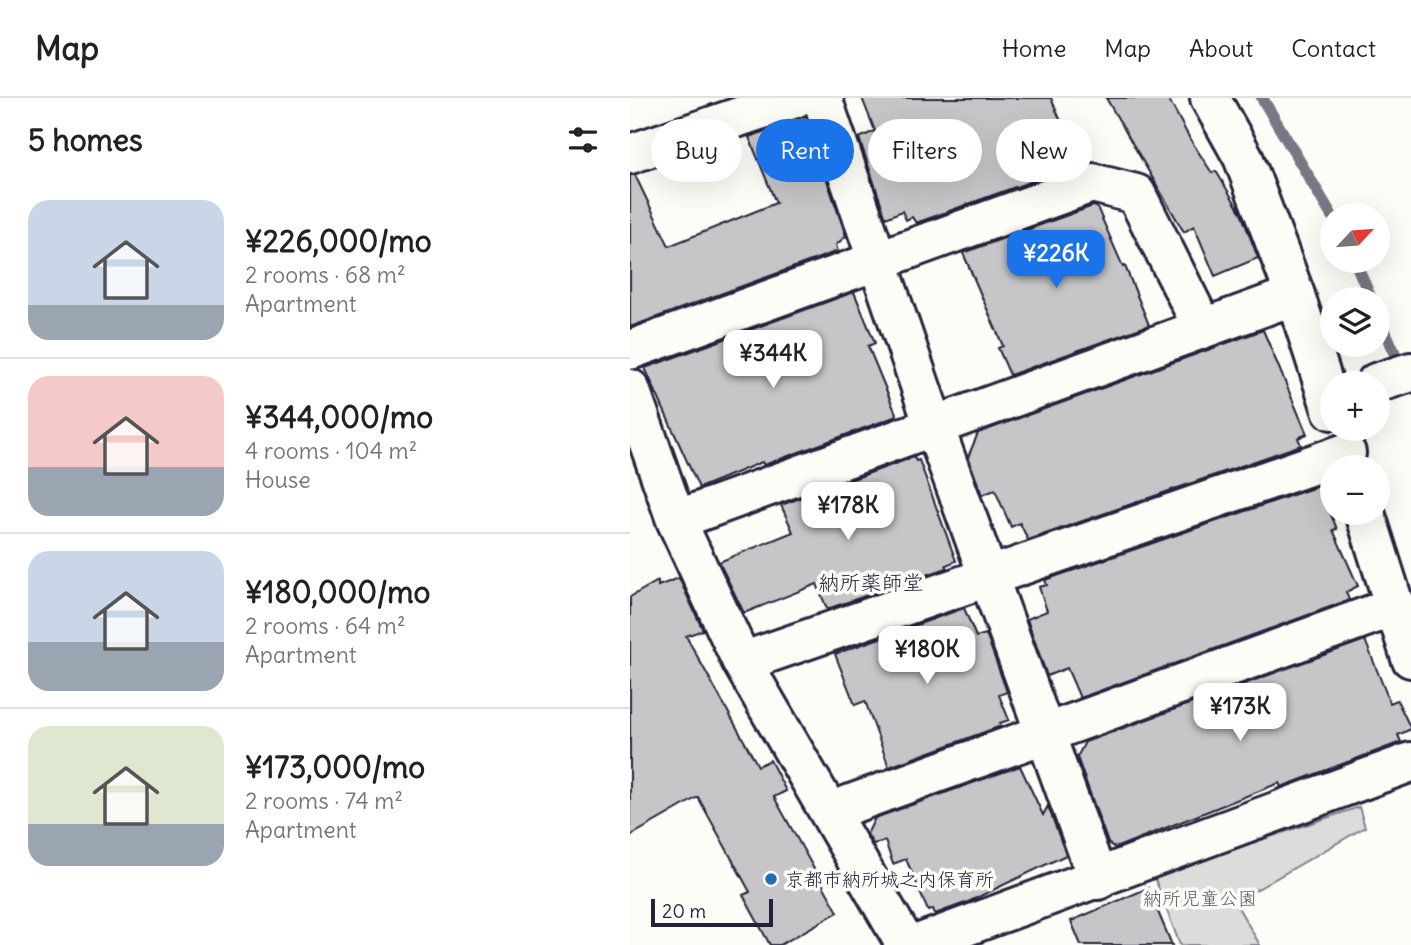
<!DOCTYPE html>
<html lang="en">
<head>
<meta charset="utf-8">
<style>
  :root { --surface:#fff; --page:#f6f6f6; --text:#222; --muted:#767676; --line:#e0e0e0; --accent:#1a73e8 }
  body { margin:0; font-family:Delius,"Klee One",sans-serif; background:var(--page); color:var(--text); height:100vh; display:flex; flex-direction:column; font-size:26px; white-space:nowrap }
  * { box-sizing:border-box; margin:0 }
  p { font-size:23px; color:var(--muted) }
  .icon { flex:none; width:38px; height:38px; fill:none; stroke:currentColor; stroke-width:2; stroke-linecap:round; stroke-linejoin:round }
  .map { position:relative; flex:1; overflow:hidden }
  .side { display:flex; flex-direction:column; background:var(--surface); width:630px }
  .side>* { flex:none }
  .hud { position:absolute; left:21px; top:21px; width:654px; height:63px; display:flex; gap:14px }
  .needle { width:46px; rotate:64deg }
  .tools { position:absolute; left:690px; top:105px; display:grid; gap:14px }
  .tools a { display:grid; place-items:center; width:70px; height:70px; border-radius:50%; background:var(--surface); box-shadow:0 7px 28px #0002; font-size:35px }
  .scale { position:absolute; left:21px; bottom:18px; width:122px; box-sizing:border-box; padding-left:7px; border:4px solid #22223b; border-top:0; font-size:19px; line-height:24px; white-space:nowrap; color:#22223b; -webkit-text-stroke:5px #fdfcf7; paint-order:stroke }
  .price { position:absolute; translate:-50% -60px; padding:0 16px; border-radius:14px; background:#fff; color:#222; font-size:23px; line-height:46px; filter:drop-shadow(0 2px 4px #0008) }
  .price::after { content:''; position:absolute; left:50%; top:42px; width:21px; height:16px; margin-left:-10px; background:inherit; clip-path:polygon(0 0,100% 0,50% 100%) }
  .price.active { background:var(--accent); color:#fff }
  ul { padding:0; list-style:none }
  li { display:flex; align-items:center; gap:21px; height:175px; padding:0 28px }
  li+li { border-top:2px solid var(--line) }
  li span { display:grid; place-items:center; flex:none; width:196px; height:140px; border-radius:21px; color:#555 }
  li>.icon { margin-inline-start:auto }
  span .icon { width:84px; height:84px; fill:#fffc; stroke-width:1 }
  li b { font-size:30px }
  h2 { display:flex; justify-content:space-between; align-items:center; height:84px; padding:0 28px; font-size:30px }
  .chip { padding:0 24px; border-radius:32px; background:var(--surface); box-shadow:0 7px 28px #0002; font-size:24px; line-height:63px }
  .chip.active { background:var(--accent); color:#fff }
  header { display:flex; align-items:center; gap:42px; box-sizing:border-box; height:98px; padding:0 35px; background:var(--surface); border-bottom:2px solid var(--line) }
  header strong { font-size:33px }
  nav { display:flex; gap:38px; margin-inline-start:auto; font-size:24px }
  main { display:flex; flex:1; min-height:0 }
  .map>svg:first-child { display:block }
</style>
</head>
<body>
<header>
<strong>Map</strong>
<nav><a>Home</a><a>Map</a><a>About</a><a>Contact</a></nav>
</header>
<main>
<section class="side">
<h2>5 homes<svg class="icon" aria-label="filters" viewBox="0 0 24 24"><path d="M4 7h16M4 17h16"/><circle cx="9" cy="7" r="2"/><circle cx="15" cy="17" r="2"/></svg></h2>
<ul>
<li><span style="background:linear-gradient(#c9d6e8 75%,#9aa5b1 0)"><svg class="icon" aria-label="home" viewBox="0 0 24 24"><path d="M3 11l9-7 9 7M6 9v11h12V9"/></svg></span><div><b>¥226,000/mo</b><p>2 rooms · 68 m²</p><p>Apartment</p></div></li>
<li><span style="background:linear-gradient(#f6c9c9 65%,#9aa5b1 0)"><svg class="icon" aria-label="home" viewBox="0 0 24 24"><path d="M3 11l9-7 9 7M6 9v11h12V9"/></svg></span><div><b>¥344,000/mo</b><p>4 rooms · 104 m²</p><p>House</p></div></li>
<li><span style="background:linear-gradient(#c9d6e8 65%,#9aa5b1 0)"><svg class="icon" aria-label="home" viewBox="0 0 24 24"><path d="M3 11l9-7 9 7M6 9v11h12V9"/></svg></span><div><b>¥180,000/mo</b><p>2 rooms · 64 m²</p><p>Apartment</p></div></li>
<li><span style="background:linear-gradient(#dfe7d0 70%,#9aa5b1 0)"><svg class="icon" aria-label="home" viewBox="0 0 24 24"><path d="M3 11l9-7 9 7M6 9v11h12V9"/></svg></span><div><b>¥173,000/mo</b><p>2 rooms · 74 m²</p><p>Apartment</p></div></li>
</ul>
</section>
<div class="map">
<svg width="781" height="847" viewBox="0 0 781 847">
  <rect width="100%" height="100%" fill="#fdfcf7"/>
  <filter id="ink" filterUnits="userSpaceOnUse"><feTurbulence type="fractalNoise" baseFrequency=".0143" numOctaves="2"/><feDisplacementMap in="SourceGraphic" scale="14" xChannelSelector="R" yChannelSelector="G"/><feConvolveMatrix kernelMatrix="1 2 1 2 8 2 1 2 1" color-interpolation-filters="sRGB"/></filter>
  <g filter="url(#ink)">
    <!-- green -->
    <path fill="#dddcdb" stroke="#807f8b" stroke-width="2" d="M729 709 735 729 605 804 630 847H550L524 778Z"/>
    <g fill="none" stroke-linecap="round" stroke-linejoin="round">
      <!-- stream -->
      <path stroke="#787885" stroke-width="12" d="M632 0 702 118
        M725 163 741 201
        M747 215 773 274"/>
    </g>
    <!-- building -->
    <path fill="#c6c6c8" stroke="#22223b" stroke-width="2" d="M232 0H421L449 66 286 125 282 119 276 122 272 113 256 120 229 40 245 33Z
      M476 0H538L560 41 582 75 586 73 611 115 628 160 585 178 564 128 554 134Z
      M162 24 176 58 188 56 216 138 206 147 208 153 0 229V77H5L39 148 146 105 119 39Z
      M463 108 467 109 493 169 495 168 519 227 380 277 368 250 373 248 333 155Z
      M224 194 245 245 238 248 267 318 134 367 132 364 69 390 15 270Z
      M633 232 677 336 668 340 671 347 398 442 390 425 381 429 365 392 352 397 338 359 348 335Z
      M284 359 286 363 289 362 326 463 316 467 317 470 197 511 187 486 114 515 89 464 163 434 151 407Z
      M689 388 707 431 703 432 728 488 716 494 719 502 450 600 437 570 417 578 397 521 417 513 409 489 417 487 415 482Z
      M49 480 73 532 56 538 128 668 140 662 156 693 144 699 208 814 150 847H140L113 797 120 794 68 699 0 738V499L28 483V488Z
      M334 510 346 539 356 536 377 594 369 597 379 622 370 625 371 628 259 669 235 603 225 607 205 556Z
      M735 542 760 605 767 602 781 631 768 637 771 644 651 689 649 685 485 750 478 745 447 659 455 644Z
      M390 668 413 717 418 708 436 757 338 804 305 816 303 811 298 813 276 761 263 766 255 743 243 746 237 736 245 720Z
      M518 790 542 847H451L441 823Z"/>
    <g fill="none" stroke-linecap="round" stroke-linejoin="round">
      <!-- minor casing -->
      <g stroke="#22223b" stroke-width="44">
        <path id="minor" d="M192 0 304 328 468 782
          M580 0 613 59 665 197 702 312
          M0 56 165 0
          M0 252 462 85 506 96 573 230
          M746 285 781 274
          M0 291 46 422 112 564 276 847
          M735 415 781 560
          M46 422 665 197
          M112 564 716 355
          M199 714 766 508
          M285 847 781 664"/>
      </g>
      <!-- minor -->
      <use href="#minor" stroke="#fdfcf7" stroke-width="38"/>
    </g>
  </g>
  <!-- markers -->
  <circle fill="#1f6fb2" stroke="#fdfcf7" stroke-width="2.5" cx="141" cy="781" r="7"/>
  <g text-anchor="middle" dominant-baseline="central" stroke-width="7" stroke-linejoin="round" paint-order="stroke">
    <!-- poi labels -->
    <g font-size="19" fill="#22223b" stroke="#fdfcf7" text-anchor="start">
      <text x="155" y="781">京都市納所城之内保育所</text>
    </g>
    <!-- park labels -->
    <g font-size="19" fill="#5a5a6b" stroke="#fdfcf7">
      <text x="570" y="800">納所児童公園</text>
    </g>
    <!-- neighbourhood labels -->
    <g font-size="21" fill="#22223b" stroke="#fdfcf7">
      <text x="241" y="484">納所薬師堂</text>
    </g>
  </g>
</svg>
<div class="tools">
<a><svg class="needle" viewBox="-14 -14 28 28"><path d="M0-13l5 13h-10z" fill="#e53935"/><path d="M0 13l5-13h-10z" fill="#767676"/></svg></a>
<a><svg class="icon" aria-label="layers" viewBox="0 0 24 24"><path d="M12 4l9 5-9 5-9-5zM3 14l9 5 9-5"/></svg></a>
<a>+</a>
<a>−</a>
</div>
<div class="scale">20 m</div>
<b class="price active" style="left:426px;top:192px">¥226K</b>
<b class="price" style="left:143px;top:292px">¥344K</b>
<b class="price" style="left:218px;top:444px">¥178K</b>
<b class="price" style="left:297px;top:588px">¥180K</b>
<b class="price" style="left:610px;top:645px">¥173K</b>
<div class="hud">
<a class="chip">Buy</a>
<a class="chip active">Rent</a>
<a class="chip">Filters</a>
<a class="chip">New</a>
</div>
</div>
</main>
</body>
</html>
